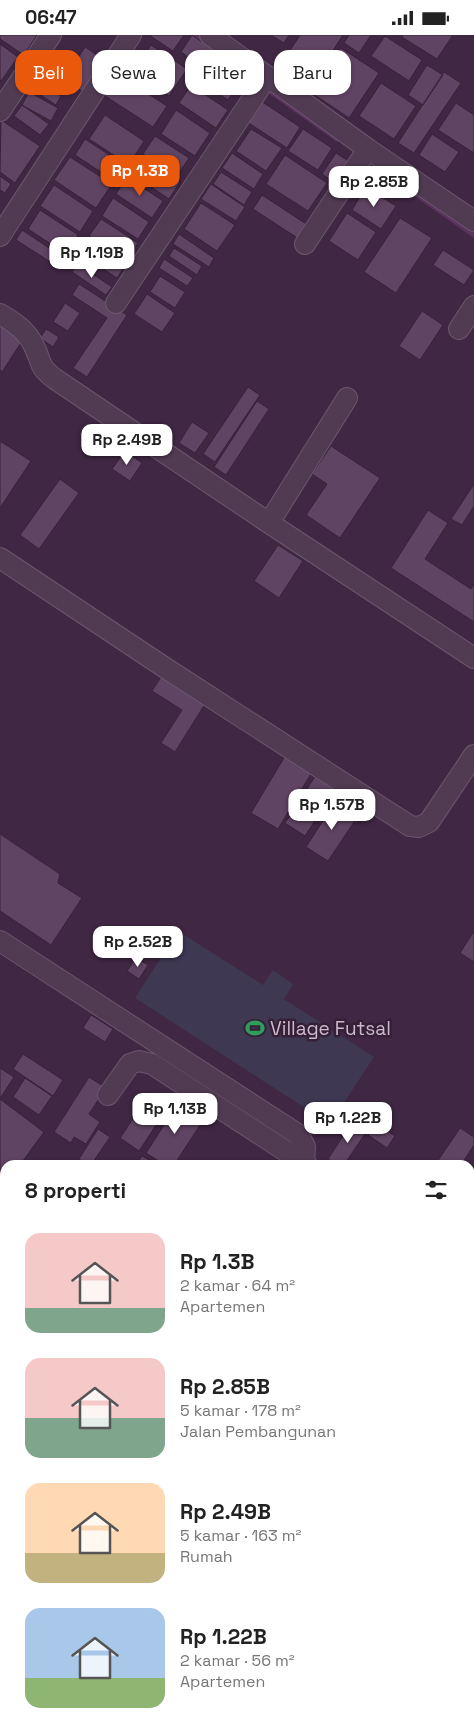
<!DOCTYPE html>
<html lang="id">
<head>
<meta charset="utf-8">
<style>
  :root { --surface:#fff; --page:#f2f2f2; --text:#222; --muted:#767676; --accent:#ea580c }
  body { margin:0; font-family:"Space Grotesk",sans-serif; background:var(--page); color:var(--text); height:100vh; display:flex; flex-direction:column; font-size:19px; white-space:nowrap }
  * { box-sizing:border-box; margin:0 }
  p { font-size:16px; color:var(--muted) }
  .icon { flex:none; width:28px; height:28px; fill:none; stroke:currentColor; stroke-width:2; stroke-linecap:round; stroke-linejoin:round }
  .map { position:relative; flex:1; overflow:hidden }
  .side { position:absolute; left:0px; top:1125px; width:475px; height:570px; display:flex; flex-direction:column; background:var(--surface); border-radius:15px 15px 0 0; box-shadow:0 1px 4px #0004 }
  .side>* { flex:none }
  .hud { position:absolute; left:15px; top:15px; width:445px; height:45px; display:flex; gap:10px }
  .price { position:absolute; translate:-50% -42px; padding:0 11px; border-radius:10px; background:#fff; color:#222; font-size:16px; line-height:32px; filter:drop-shadow(0 1px 2px #0008) }
  .price::after { content:''; position:absolute; left:50%; top:30px; width:15px; height:11px; margin-left:-8px; background:inherit; clip-path:polygon(0 0,100% 0,50% 100%) }
  .price.active { background:var(--accent); color:#fff }
  ul { padding:0; list-style:none }
  li { display:flex; align-items:center; gap:15px; height:125px; padding:0 25px }
  li span { display:grid; place-items:center; flex:none; width:140px; height:100px; border-radius:15px; color:#555 }
  li>.icon { margin-inline-start:auto }
  span .icon { width:60px; height:60px; fill:#fffc; stroke-width:1 }
  li b { font-size:21px }
  h2 { display:flex; justify-content:space-between; align-items:center; height:60px; padding:0 25px; font-size:21px }
  .pill { padding:0 18px; border-radius:15px; background:var(--surface); box-shadow:0 1px 4px #0004; font-size:18px; line-height:45px }
  .pill.active { background:var(--accent); color:#fff }
  .status { display:flex; justify-content:space-between; align-items:center; height:35px; padding:0 25px; background:var(--surface); direction:ltr }
  .status svg { height:14px; fill:currentColor }
  .map>svg:first-child { display:block }
</style>
</head>
<body>
<div class="status"><b>06:47</b><svg viewBox="0 0 49 12"><path d="M0 12V9h3v3zM5 12V6h3v6zM10 12V3h3v9zM15 12V0h3v12zM26 1h20v11H26zM47 4h2v5h-2z"/></svg></div>
<div class="map">
<svg width="474" height="1695" viewBox="0 0 474 1695">
  <rect width="100%" height="100%" fill="#402743"/>
  <!-- green -->
  <path fill="#3e3852" d="M178 896 263 950 273 935 293 949 284 964 374 1022 330 1089 135 963Z"/>
  <g fill="none" stroke-linecap="round" stroke-linejoin="round">
    <!-- stream -->
    <path stroke="#5c3260" stroke-width="5" d="M194 0 207 10
      M234 30 257 47
      M264 52 337 104
      M380 134 474 200"/>
  </g>
  <!-- building -->
  <path fill="#604463" stroke="#38223a" d="M0 0H37L24 20 0 4Z
    M149 0H184L173 16Z
    M192 0 212 14 201 31 181 17Z
    M271 0H289L284 8Z
    M300 0H343L319 37 289 17Z
    M349 0H371L359 18 344 8Z
    M403 0H453L437 24 402 2Z
    M385 1 422 25 409 46 371 21Z
    M0 9 18 22 1 46 0 45Z
    M151 10 187 34 169 61 133 37Z
    M85 12 106 26 85 58 64 45Z
    M341 13 379 38 349 83 312 58Z
    M282 17 316 40 307 54 272 32Z
    M212 22 243 42 228 65 197 44Z
    M427 30 443 40 423 70 408 60Z
    M444 37 461 48 414 118 398 108Z
    M119 40 167 71 153 92 105 61Z
    M39 46 61 61 56 70 33 55Z
    M381 48 416 71 394 104 359 81Z
    M191 50 228 75 216 93 179 68Z
    M29 57 58 73 51 86 22 70Z
    M261 66 300 92 287 113 247 87Z
    M456 68 474 80V118L438 95Z
    M22 70 49 89 40 100 14 81Z
    M176 75 210 98 195 121 161 99Z
    M105 80 144 106 129 130 89 104Z
    M1 85 40 111 15 148 0 137Z
    M251 94 282 113 266 136 236 116Z
    M303 94 332 113 318 135 288 116Z
    M432 99 459 117 445 137 419 120Z
    M155 101 189 123 177 141 143 119Z
    M85 104 126 131 116 147 75 120Z
    M232 118 263 139 254 154 222 133Z
    M336 118 353 129 339 151 322 139Z
    M285 120 327 148 308 176 266 149Z
    M70 122 112 149 96 173 54 145Z
    M143 122 180 147 169 164 132 139Z
    M221 137 252 157 244 170 213 149Z
    M0 141 11 149 5 158 0 155Z
    M127 142 163 166 152 183 116 159Z
    M211 149 245 172 236 186 201 164Z
    M54 150 93 176 80 197 40 171Z
    M366 152 396 171 381 194 352 175Z
    M262 160 311 192 302 206 253 174Z
    M113 163 149 187 138 204 102 181Z
    M201 168 235 190 217 216 184 194Z
    M40 175 78 200 66 219 28 194Z
    M347 178 376 197 358 225 329 206Z
    M400 183 432 203 396 258 364 237Z
    M101 184 138 208 127 225 89 201Z
    M22 195 69 226 63 235 16 205Z
    M179 199 214 223 209 232 173 209Z
    M84 203 103 216 90 235 71 222Z
    M174 213 202 231 197 240 169 221Z
    M443 215 474 235 464 250 433 230Z
    M107 219 125 231 117 243 99 231Z
    M164 224 193 243 187 251 159 233Z
    M78 229 112 252 106 260 72 237Z
    M160 241 185 257 175 273 150 257Z
    M79 249 127 280 87 342 73 333 107 283 72 260Z
    M147 259 175 278 162 297 134 279Z
    M65 268 80 278 68 296 53 287Z
    M422 276 443 290 420 325 399 311Z
    M0 283 26 300 2 337 0 335Z
    M46 294 59 302 53 312 40 303Z
    M248 352 260 360 215 427 203 419Z
    M257 366 269 374 226 440 214 432Z
    M192 387 209 398 195 418 179 408Z
    M0 406 31 426 0 473Z
    M331 411 380 443 340 503 306 480 327 449 312 439Z
    M125 416 142 428 130 446 112 434Z
    M60 444 79 458 39 514 20 500Z
    M474 449V471L462 490 451 484Z
    M428 475 448 488 425 524 471 554 474 549V587L391 533Z
    M278 510 303 526 279 563 254 546Z
    M161 642 205 669 175 717 161 708 182 675 152 656Z
    M285 721 312 737 278 794 251 778Z
    M316 740 336 753 305 801 285 788Z
    M335 767 358 781 328 826 306 812Z
    M0 799 60 839 58 848 82 863 51 910 0 876Z
    M474 896V927L460 918Z
    M136 923 148 930 139 944 127 936Z
    M91 980 113 994 105 1007 83 993Z
    M23 1019 63 1045 53 1061 13 1034Z
    M0 1033 14 1042 1 1062H0Z
    M89 1042 106 1053 89 1079 100 1087 86 1109 74 1102 71 1108 54 1097Z
    M25 1043 52 1061 39 1080 13 1062Z
    M151 1057 170 1069 139 1116 120 1103Z
    M0 1064 44 1097 20 1130H5V1136L0 1133Z
    M179 1067 204 1084 174 1130H165L146 1118Z
    M353 1086 367 1096 344 1130H337L328 1124Z
    M376 1089 395 1101 387 1113 368 1100Z
    M460 1093 474 1102V1110L461 1130H435Z
    M98 1094 110 1102 91 1130H88L79 1124Z
    M142 1121 151 1126 148 1130H136Z
    M0 1175 5 1178V1195L0 1192Z
    M5 1225V1263L0 1260V1232Z
    M470 1380 474 1382V1402L470 1400Z
    M470 1462 474 1465V1509L470 1515Z
    M470 1526 474 1528V1543L470 1548Z
    M470 1565 474 1568V1616L470 1614Z
    M470 1668 474 1670V1695H456L448 1690H470Z
    M284 1690H298L305 1695H280Z
    M327 1690H361L357 1695H326L324 1694Z"/>
  <g fill="none" stroke-linecap="round" stroke-linejoin="round">
    <!-- minor casing -->
    <g stroke="#6b576d" stroke-width="22">
      <path id="minor" d="M210 0 368 114 474 186
        M0 76 51 0
        M0 201 131 0
        M305 209 368 114
        M116 268 267 42
        M0 279C14 287 27 296 34 311 43 329 37 330 55 344L263 484 474 623
        M459 294 474 271
        M269 488 347 363
        M0 523 167 634 410 791 419 792 429 787 474 720
        M0 906 299 1100 305 1112 304 1128
        M108 1060 130 1029 139 1026 152 1029 307 1130
        M470 1235 474 1237
        M0 1290 5 1293
        M470 1346 474 1339
        M470 1451 474 1454
        M470 1659 474 1662
        M401 1690 409 1695
        M246 1695 249 1690"/>
    </g>
    <!-- minor -->
    <use href="#minor" stroke="#513b53" stroke-width="20"/>
  </g>
  <!-- icons -->
  <defs>
    <g id="stadium-bare" transform="scale(1.5)"><path d="M0-5a6.5 5 0 1 0 0 10a6.5 5 0 1 0 0-10ZM-3.5-1.8h7v3.6h-7Z" fill="#2e9e5b" stroke="#362038" stroke-width="2.5" paint-order="stroke"/></g>
  </defs>
  <g fill-rule="evenodd">
    <use href="#stadium-bare" x="255" y="993"/>
  </g>
  <g text-anchor="middle" dominant-baseline="central" stroke-width="5" stroke-linejoin="round" paint-order="stroke">
    <!-- poi labels -->
    <g font-size="19" fill="#cbb9cd" stroke="#362038" text-anchor="start">
      <text x="270" y="993">Village Futsal</text>
    </g>
  </g>
</svg>
<b class="price active" style="left:140px;top:162px">Rp 1.3B</b>
<b class="price" style="left:374px;top:173px">Rp 2.85B</b>
<b class="price" style="left:92px;top:244px">Rp 1.19B</b>
<b class="price" style="left:127px;top:431px">Rp 2.49B</b>
<b class="price" style="left:332px;top:796px">Rp 1.57B</b>
<b class="price" style="left:138px;top:933px">Rp 2.52B</b>
<b class="price" style="left:175px;top:1100px">Rp 1.13B</b>
<b class="price" style="left:348px;top:1109px">Rp 1.22B</b>
<div class="hud">
<a class="pill active">Beli</a>
<a class="pill">Sewa</a>
<a class="pill">Filter</a>
<a class="pill">Baru</a>
</div>
<section class="side">
<h2>8 properti<svg class="icon" aria-label="filters" viewBox="0 0 24 24"><path d="M4 7h16M4 17h16"/><circle cx="9" cy="7" r="2"/><circle cx="15" cy="17" r="2"/></svg></h2>
<ul>
<li><span style="background:linear-gradient(#f6c9c9 75%,#7fa58c 0)"><svg class="icon" aria-label="home" viewBox="0 0 24 24"><path d="M3 11l9-7 9 7M6 9v11h12V9"/></svg></span><div><b>Rp 1.3B</b><p>2 kamar · 64 m²</p><p>Apartemen</p></div></li>
<li><span style="background:linear-gradient(#f6c9c9 60%,#7fa58c 0)"><svg class="icon" aria-label="home" viewBox="0 0 24 24"><path d="M3 11l9-7 9 7M6 9v11h12V9"/></svg></span><div><b>Rp 2.85B</b><p>5 kamar · 178 m²</p><p>Jalan Pembangunan</p></div></li>
<li><span style="background:linear-gradient(#ffd9b3 70%,#c2b280 0)"><svg class="icon" aria-label="home" viewBox="0 0 24 24"><path d="M3 11l9-7 9 7M6 9v11h12V9"/></svg></span><div><b>Rp 2.49B</b><p>5 kamar · 163 m²</p><p>Rumah</p></div></li>
<li><span style="background:linear-gradient(#a9c7e8 70%,#8fb573 0)"><svg class="icon" aria-label="home" viewBox="0 0 24 24"><path d="M3 11l9-7 9 7M6 9v11h12V9"/></svg></span><div><b>Rp 1.22B</b><p>2 kamar · 56 m²</p><p>Apartemen</p></div></li>
</ul>
</section>
</div>
</body>
</html>
